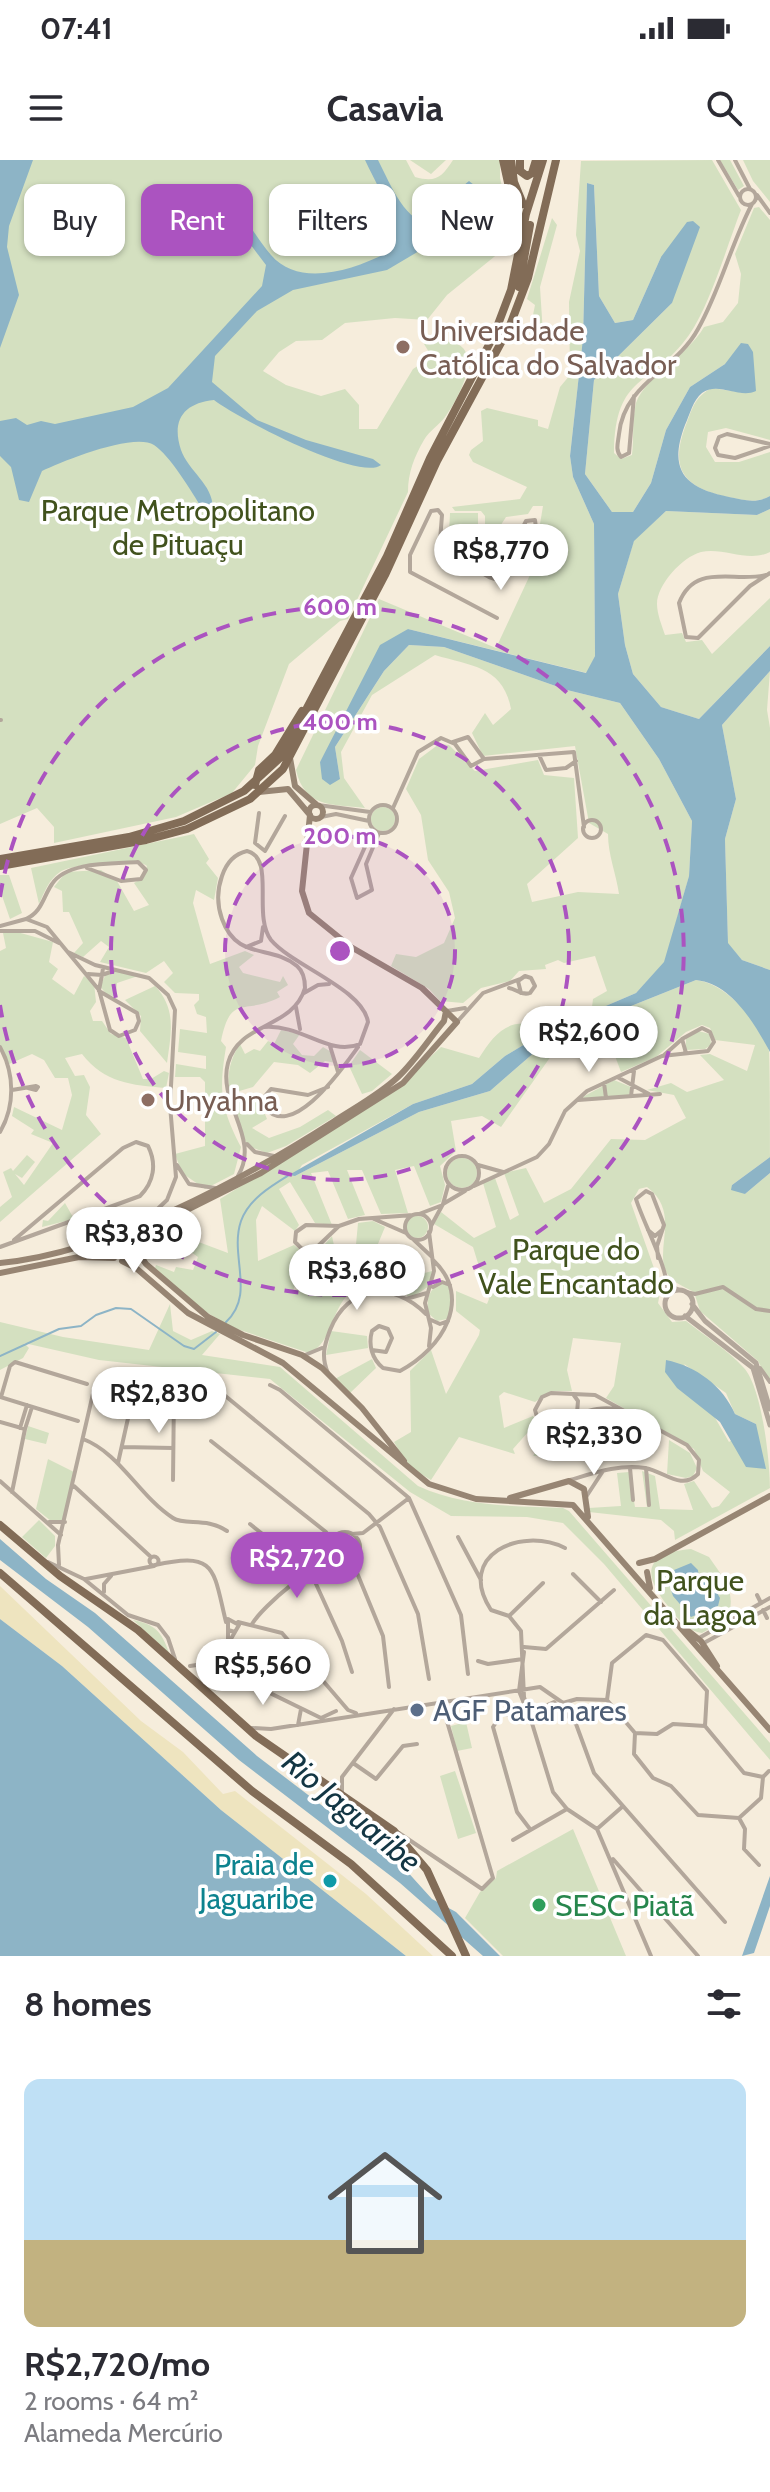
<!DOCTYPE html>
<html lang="en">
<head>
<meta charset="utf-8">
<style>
  :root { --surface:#fff; --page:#f7f7f7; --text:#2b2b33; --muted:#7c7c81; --accent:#ab53c0 }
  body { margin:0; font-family:Cabin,sans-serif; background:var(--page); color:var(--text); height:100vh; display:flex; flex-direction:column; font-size:30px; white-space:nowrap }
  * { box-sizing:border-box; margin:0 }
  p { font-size:26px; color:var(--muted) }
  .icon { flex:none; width:44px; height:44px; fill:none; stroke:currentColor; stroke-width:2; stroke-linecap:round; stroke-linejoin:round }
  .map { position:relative; height:1796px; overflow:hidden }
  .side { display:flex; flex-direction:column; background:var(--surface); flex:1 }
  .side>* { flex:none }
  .guide { position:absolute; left:24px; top:24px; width:722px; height:72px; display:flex; gap:16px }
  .price { position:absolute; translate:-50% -68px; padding:0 18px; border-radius:28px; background:#fff; color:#222; font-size:26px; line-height:52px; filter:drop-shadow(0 2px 4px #0008) }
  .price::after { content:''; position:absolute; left:50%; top:48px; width:24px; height:18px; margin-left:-12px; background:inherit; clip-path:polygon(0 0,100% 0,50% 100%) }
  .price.current { background:var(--accent); color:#fff }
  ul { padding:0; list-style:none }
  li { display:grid; align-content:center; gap:16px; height:424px; padding:0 24px }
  li span { display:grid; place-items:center; height:248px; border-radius:16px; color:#555 }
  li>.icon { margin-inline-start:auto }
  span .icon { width:144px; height:144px; fill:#fffc; stroke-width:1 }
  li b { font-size:34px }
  h2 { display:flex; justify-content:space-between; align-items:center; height:96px; padding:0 24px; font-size:34px }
  .pill { padding:0 28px; border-radius:16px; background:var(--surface); box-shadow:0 2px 6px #0004; font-size:28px; line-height:72px }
  .pill.current { background:var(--accent); color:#fff }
  .status { display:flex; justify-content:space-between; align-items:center; height:56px; padding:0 40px; background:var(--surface); direction:ltr }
  .status svg { height:22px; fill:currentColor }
  header { display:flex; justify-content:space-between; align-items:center; height:104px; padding:0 24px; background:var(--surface); font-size:36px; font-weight:700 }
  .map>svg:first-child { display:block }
</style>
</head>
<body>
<div class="status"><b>07:41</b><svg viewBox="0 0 49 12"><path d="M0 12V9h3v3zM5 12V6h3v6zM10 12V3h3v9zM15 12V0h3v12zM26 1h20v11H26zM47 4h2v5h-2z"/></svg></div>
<header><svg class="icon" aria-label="menu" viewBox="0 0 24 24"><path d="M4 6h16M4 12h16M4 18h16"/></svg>Casavia<svg class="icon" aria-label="search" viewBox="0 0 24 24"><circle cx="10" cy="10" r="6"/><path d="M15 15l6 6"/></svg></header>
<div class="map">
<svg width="770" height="1796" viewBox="0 0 770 1796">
  <rect width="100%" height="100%" fill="#f6eddc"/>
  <!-- green -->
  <path fill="#d4e0c0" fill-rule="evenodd" d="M0 0H406L415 17C436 23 442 17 453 0H500V18L514 76 510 84 447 135 427 160 395 158 345 163 322 180 296 181 279 192 263 211 286 225 321 236 345 229 359 245V269H377L413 209 432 197 424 184C489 169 469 223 445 257 439 265 429 271 424 280 414 297 408 313 408 332L348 459 340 461 289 504 258 586 255 605 232 633 176 657 54 683V667L37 648 0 664Z
    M410 0H446L431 14Z
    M712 0 741 50C727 86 710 145 689 175 651 228 615 212 614 293L621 299 632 295C634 279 632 258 636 243 645 217 688 195 704 167L723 162 738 143 741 114 735 94 754 48 759 47 770 60V280L726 268 708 272 706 287 715 302H739L770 292V336C755 344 744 340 728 337 681 327 669 307 687 262 693 246 696 236 712 228L745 233 725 204 690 227 666 270 651 323 633 352H612L585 314 594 220 672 143 661 97 633 160 615 163 599 136 594 25 587 23 583 178 570 296 573 317 594 364 595 496 587 513 408 469 320 602 340 619 335 587 384 511 409 485 444 487 567 530 620 543 659 599 692 661 689 716 665 802 636 833 545 872 505 896 472 924 413 944 302 1005 295 1016 419 952 490 931 551 878 696 820C727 824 759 861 769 891 770 911 770 973 770 997L732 1025 745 1034 770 1013V1224L758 1201 700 1151 694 1132C688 1129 682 1126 677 1123 643 1103 687 1056 647 1027L639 1029 631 1043 661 1128 658 1143 672 1162 686 1161C705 1176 728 1190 744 1208 762 1228 770 1301 770 1328L675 1380 674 1371 661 1360 589 1352V1348L621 1346 617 1313 629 1312 635 1347H647L642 1311 655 1316 660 1349 693 1350 684 1324 694 1321 712 1348 719 1346 730 1332 703 1311 694 1289 606 1238 614 1226 621 1183 573 1178 567 1210 572 1231H551L535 1242 504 1232 499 1236 504 1268 533 1256 537 1262 513 1289 515 1294 459 1277 431 1320 408 1306 394 1282 411 1272 410 1211 431 1190 446 1234 479 1175 480 1170 456 1151V1131L487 1144 489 1139 473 1087 434 1064 441 1052 474 1078 496 1067 483 1023 495 1018 510 1060 519 1055 504 1013 526 1008 544 1043 571 1029 611 979 645 980 686 958 674 935 647 930 671 923 687 932 724 920 700 895 710 894 747 911 755 885 715 880 710 868 702 865 686 872 656 897 621 912 609 880 576 893 556 889 501 967 482 956 451 961 456 991 440 1006 445 1025 441 1042 430 1046 414 1006 395 1010 408 1053 381 1054 362 1010H347L365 1055 348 1059 328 1011 311 1013 332 1065 315 1063 290 1022 279 1029 299 1065 295 1071 262 1046 256 1060 258 1101 294 1085 305 1094 293 1131 322 1134 325 1084 332 1076 339 1109 350 1133C330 1150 333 1183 309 1193L231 1167 193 1144 155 1108 156 1105 174 1112 176 1107 193 1110 198 1097 191 1092 196 1081 228 1093 220 1039 392 933 441 887 479 898C494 874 508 857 538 866L547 857 575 851 574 847H592L593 839 607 831 595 796 564 803 558 800 545 805 546 809 519 811 510 821 481 828 463 843 440 841 429 829 391 806 396 794 416 797 444 783 455 758 449 732 428 700 421 655 406 629 419 599 439 584 449 585 475 611 538 600 544 615 574 618 578 678 527 724 532 742 578 732 619 734C616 713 608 695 608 674L589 663 575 586 483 596 472 573 485 553 493 565 511 549C503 506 471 506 435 495L372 535 341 592 344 618 365 648C331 644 305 648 296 610L379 439 496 488 549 374 548 366 540 364 543 346H533L528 354 506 357 488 385 485 383V356L481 351H455L452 347 520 339 527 327 473 302 469 295 471 290 483 281 481 251 487 248 538 260V266L548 269 560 227 570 215 569 142 580 91 576 75 581 1ZM684 1204 726 1233 735 1254 756 1264 729 1282Z
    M720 0H730L744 26 738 30Z
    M743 0H770V42L753 21Z
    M552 58 557 65 540 127 543 174 540 177 532 160 535 145 527 139Z
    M770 349V392C748 403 724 387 701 392 682 397 657 425 657 444 657 454 662 466 665 475L682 473 686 482 702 480 712 494 770 438V486L699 559 661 547 633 514 625 485 618 434 634 380 666 351 757 355Z
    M450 353H478V374L449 373Z
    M770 511 767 550 770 568V810L742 800 728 784 725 679 736 639 722 565Z
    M371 659a12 12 0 1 1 24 0a12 12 0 1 1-24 0Z
    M194 674 209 699 206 703 218 718 214 740 196 730 193 743 210 804 245 791 254 795 239 807 243 813 280 822 283 816 288 825 277 832 280 837C244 856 231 832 221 881L226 887C219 930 220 947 241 987L234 1014 205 1029 182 1013 175 994 205 986V922L200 917H175L176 904 206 909V896L178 892 180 869 207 873 206 857 197 854 194 845 199 840V834L175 833 164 822 173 813 164 801 146 813 100 802 109 787 101 781 83 797 74 793 83 783 69 752H63L62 731 54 727 66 712 101 710 117 721 134 751 149 745 134 723 143 718 147 706C138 697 71 704 60 712 49 719 44 733 39 744L31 708Z
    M0 715H9L22 753 10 759 0 730Z
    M17 772 53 782 49 802 58 809 52 819 74 835 84 816 94 823 96 842 90 851 93 861H102L111 874 126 878 143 919H151L164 911 169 913 166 928C131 925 105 923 82 894L65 898 75 916 84 915 90 927 86 955 101 974 0 1062V1047L12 1037 3 1012 11 1008 13 1011 27 995 35 1002 22 1018 15 1014 24 1025 53 983 31 974 34 970 12 956 14 947 62 970 72 935 68 918H55L44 900 32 894 9 904 0 885V791L6 788 3 773Z
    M114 811 138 816 117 823 116 837 106 834 100 826 106 814Z
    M155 826C177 849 171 874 167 903L140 871 141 856 125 840Z
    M281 870 300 874 293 884 302 895 314 896 323 887 333 893 336 903 325 901 310 913 298 905 274 902 253 927 236 932 241 944 260 942 267 959 252 968 269 978 300 967 328 950 336 956 286 986 267 993 248 986C231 954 218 916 240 884L245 894 254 889 260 891 268 881 274 884Z
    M698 871 710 874 711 885 705 889 686 890V878Z
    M360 890 392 914 372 931 362 934 349 906Z
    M614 920 631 927 629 935 579 939Z
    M447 1013a15 15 0 1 1 30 0a15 15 0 1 1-30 0Z
    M65 1043 74 1059 42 1067 43 1060 48 1061Z
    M406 1067a11 11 0 1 1 22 0a11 11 0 1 1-22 0Z
    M373 1061 385 1067 368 1108 377 1109 389 1132 373 1127 367 1109 354 1106 358 1063Z
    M432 1111 429 1126 416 1135 407 1136 405 1124 410 1117Z
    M441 1123 449 1126 452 1144 447 1159 437 1161 429 1154C426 1141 428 1129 441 1123Z
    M170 1144 173 1171 191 1180 212 1171 220 1174 202 1195 280 1207 418 1326C464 1347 513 1346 563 1348L569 1351 770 1583V1600L604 1404 563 1363 527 1357 451 1356 410 1332 270 1219 99 1200 24 1183 29 1188 23 1198 0 1210V1162L63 1177 149 1190Z
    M331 1171 367 1176 368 1188 326 1195Z
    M372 1199 376 1208 349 1234 333 1220Z
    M584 1255 582 1281 557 1294 533 1296 552 1266Z
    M28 1266 49 1273 46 1284 25 1279Z
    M669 1280 690 1293 697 1308 693 1316 686 1318 667 1314Z
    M48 1299 74 1312 63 1361H51L36 1349Z
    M39 1360 55 1376V1386L46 1398 22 1377Z
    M691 1389 709 1397C723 1418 738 1432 727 1459L702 1473C687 1471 677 1458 668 1446 642 1414 644 1393 691 1389Z
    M133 1460C154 1464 162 1471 169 1493Z
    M466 1562 472 1588 457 1591 451 1566Z
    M455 1611 476 1673 458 1679 440 1616Z
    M573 1669 626 1796H503L465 1758 480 1732 496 1718 497 1711Z"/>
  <!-- sand -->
  <path fill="#eee4bf" d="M0 1426 141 1561 183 1592 223 1634 235 1631 366 1734 433 1796H406L221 1650 62 1506 0 1459Z"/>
  <!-- water -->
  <path fill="#8db4c6" d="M0 0H33L9 66 7 87 19 135 0 188Z
    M365 0H378C392 27 404 62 436 67 453 55 453 32 469 21L479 29 480 39 458 68 387 110 293 130 257 151 215 196 212 222 257 260 306 280 373 299 381 305C360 322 237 258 214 240 184 243 171 260 181 290 189 313 218 327 212 355H206C195 337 171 296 154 285 134 272 63 301 42 311L29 342 19 340 11 307 0 296V261L16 258 27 265 41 261 55 264 133 247 168 228 262 126 266 105 231 59 229 49 233 44C247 59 257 79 271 95 300 129 355 109 389 92 400 61 378 28 365 0Z
    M587 23 594 25 599 136 615 163 633 160 661 97 687 62 693 61 700 67 672 143 594 220 585 314 612 352H633L651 323 666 270 690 227 725 204 741 183 748 184 753 192 756 231C739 239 718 221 702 233 693 240 690 254 685 265 668 310 684 328 729 337 745 340 755 344 770 336V349L757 355 666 351 634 381 618 434 625 485 633 514 661 547 699 559 770 486V511L722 565 736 639 725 679 728 783 742 800 770 810V892C754 863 732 824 696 820L551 878 490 931 419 952 295 1016 289 1015 413 944 472 924 505 896 545 872 636 833 664 802 689 716 692 661 659 599 620 543 567 530 444 487 409 485 384 511 335 587 340 619 330 625 322 619 320 602 380 485 408 469 586 513 595 496 594 364 573 317 570 296 583 178Z
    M770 997V1013L745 1034 731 1030 732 1025Z
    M666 1200C696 1206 723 1226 735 1254L756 1264 766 1309 746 1307 720 1262 677 1228 665 1212Z
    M0 1379 46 1419 95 1453 257 1596 404 1708 432 1739 456 1752 500 1796H483L400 1723 239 1600 88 1467 0 1400Z
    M691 1403 698 1410 699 1420 713 1426 720 1438 718 1446 691 1457 673 1436 668 1421 674 1410Z
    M0 1459 62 1506 221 1650 406 1796H0Z
    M770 1716V1746L754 1793 742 1796Z"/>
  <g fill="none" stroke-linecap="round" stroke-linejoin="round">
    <!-- stream -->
    <path stroke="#8db4c6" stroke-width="2" d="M226 1162C256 1134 229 1096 241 1061 249 1039 271 1026 289 1015
      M0 1196 59 1169 81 1166 96 1155 116 1148 131 1149 184 1186 194 1189 216 1172"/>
    <!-- minor -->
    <path stroke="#b3a79b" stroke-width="4" d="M718 0 739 36
      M735 0 750 29
      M740 37a8 8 0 1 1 16 0a8 8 0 1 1-16 0Z
      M757 35 770 53
      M634 236 629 293 621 297C615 290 618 283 619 274 624 223 676 210 698 169 720 130 731 84 752 44
      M770 284 727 274 719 277 715 288 718 295 735 298 770 286
      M485 414 501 411 526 361 535 360 536 368C514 376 517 414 495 419L489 417 444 391 440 381 442 355 438 350 431 351 410 395V412L497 458
      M766 415C734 423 695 402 679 443L686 477 698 478 750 426 770 413
      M0 560H1
      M453 582 468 577 484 599
      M539 595 546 610 566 608 576 601
      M369 659a14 14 0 1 1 28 0a14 14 0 1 1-28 0Z
      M318 645 370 652
      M393 648 418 592 441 578 455 584 471 606 484 599 574 592 584 667
      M259 653 255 683 265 691 285 656
      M321 657 336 654 369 661
      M583 669a9 9 0 1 1 18 0a9 9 0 1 1-18 0Z
      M373 669 351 718 357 738 372 730 366 704 379 673
      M26 759C42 752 43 737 52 724 67 701 113 704 138 702L146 710 141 719 121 721 87 708
      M0 766 26 759 47 767 99 830 110 870 119 876 135 870 139 861 137 853 99 831
      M0 771H35L59 783
      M246 787 261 781 263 767
      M68 792 95 805 149 818 168 835 175 850 170 945 176 1017 167 1040 147 1059
      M88 814 102 815 103 808
      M509 828C516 829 522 836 530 833L535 826 531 818 525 816 518 821 521 833
      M99 830 102 815 113 811
      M304 833 318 825 329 824
      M296 847 300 869
      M447 851 465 848
      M457 862 483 833 520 819
      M330 886 338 912
      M0 887C15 914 15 946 0 972
      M663 896 681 880
      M619 918 649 934
      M604 923 606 938
      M328 927 308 935 271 929 265 936 264 946C291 984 344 906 358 887
      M12 930 36 926 38 927 36 930 28 928
      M631 936 634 911
      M578 940 660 934
      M247 984 255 992 274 996
      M445 1013a17 17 0 1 1 34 0a17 17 0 1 1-34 0Z
      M177 1005 189 1024 215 1028
      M478 1005 503 1012
      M238 1016C261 978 217 943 228 903 239 862 293 869 305 828 305 820 304 812 297 806 271 784 237 801 222 759 217 745 217 730 222 716 226 704 234 694 247 691 276 698 252 755 271 780 293 806 363 829 368 862L360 884C329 897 302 864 264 867
      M474 1026 537 997 549 984 565 951 587 931 662 896 708 891 714 882 710 872 702 868 682 879 686 893
      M443 1044 448 1026
      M419 1054 440 1046
      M405 1067a13 13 0 1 1 26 0a13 13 0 1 1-26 0Z
      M374 1059 406 1073
      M339 1066 317 1087 302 1089 295 1082 296 1072 306 1065 339 1066 359 1059 413 1055
      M431 1066 443 1044 465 1031
      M648 1070 655 1076 662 1070
      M429 1072 434 1111 425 1143 431 1168 429 1186
      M414 1080 431 1096
      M0 1087 140 1036C154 1022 157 1004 148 986L136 982 123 988 14 1080
      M658 1098 657 1086 664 1065 652 1034 646 1031 636 1039C643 1063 672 1114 667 1137
      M668 1124 679 1130
      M433 1127 442 1122 450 1125
      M686 1132 695 1134 723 1127 756 1149 770 1151
      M406 1139 427 1133
      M431 1160 440 1164 448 1161
      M372 1190 386 1192 392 1178 388 1169 379 1166 372 1171C368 1185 372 1199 383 1208L400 1211C442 1189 474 1138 433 1100
      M305 1195 322 1188
      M760 1208 770 1222
      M328 1213C321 1197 324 1186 330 1170 348 1125 392 1120 426 1154
      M270 1225 280 1230 409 1338 461 1455 468 1514
      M218 1234H223L369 1354 380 1367 418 1454 429 1519
      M573 1234 578 1241 577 1253
      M0 1237 78 1261
      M1 1237 10 1206 15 1202 87 1224
      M130 1249 172 1250
      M0 1262 25 1269 12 1332
      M20 1268 27 1245
      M25 1269 32 1247
      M83 1279C120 1293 139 1336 173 1358 185 1366 207 1357 227 1371
      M211 1281 326 1372 332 1381
      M122 1287 173 1288
      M118 1303 135 1227
      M630 1308 633 1340
      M646 1308 649 1345
      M173 1320 174 1231
      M570 1320C594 1313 619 1304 645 1308 664 1311 681 1331 698 1314L699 1300 687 1285 595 1235 551 1233 542 1237 535 1250 537 1257C563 1270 587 1241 620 1250
      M0 1321 61 1375
      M74 1326 151 1397
      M586 1337 603 1311
      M49 1362H65
      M250 1364 311 1413 342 1481 352 1512
      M330 1387a15 15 0 1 1 30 0a15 15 0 1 1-30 0Z
      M352 1374 363 1373 409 1338
      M458 1377 481 1420
      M565 1388C521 1366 455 1395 491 1450L509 1456 521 1471 524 1537 553 1632 567 1649 597 1669 651 1796
      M149.5 1401a4.5 4.5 0 1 1 9 0a4.5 4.5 0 1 1-9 0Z
      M356 1397 355 1408 383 1476 389 1527
      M48 1402 84 1419 128 1455 158 1465 168 1478 175 1499
      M59 1405 58 1385 95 1225 185 1232
      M155 1405C217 1391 213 1409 226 1462
      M573 1414 601 1442
      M86 1419 154 1406
      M104 1432V1424L111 1416
      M757 1435 761 1443
      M763 1450 767 1458
      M509 1456 543 1423
      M238 1462 282 1473 348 1550 356 1553
      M252 1464C263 1446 317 1399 338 1400
      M228 1470V1499L237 1517 321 1558 336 1551
      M699 1478 770 1438
      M228 1484 239 1465 228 1459V1470L235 1472
      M702 1484 770 1447
      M524 1487 546 1489 614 1430
      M524 1492 519 1531 527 1551
      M478 1501 488 1504 523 1499
      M190 1506 210 1503 225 1489
      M607 1540 612 1503 646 1475 663 1480 707 1531 705 1566 673 1564 657 1574 635 1573
      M298 1565 301 1549
      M705 1566 744 1613 763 1617 761 1638 739 1658
      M252 1568 271 1569 540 1527 563 1543 577 1539 607 1540 635 1573 634 1594 653 1618 671 1626 698 1655 739 1658
      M353 1603 376 1619 403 1586 417 1584
      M763 1617 769 1611
      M342 1634V1617L394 1549
      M739 1658 745 1669 744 1689 759 1705
      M530 1669 517 1652 493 1567 501 1555 532 1552 554 1542 576 1564 594 1613 725 1762
      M597 1669 622 1647
      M399 1673 482 1729 493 1718 441 1541
      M513 1680 567 1649
      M613 1699 698 1796"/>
    <!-- tertiary -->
    <path stroke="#b3a79b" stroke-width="5" d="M665 1144a14 14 0 1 1 28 0a14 14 0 1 1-28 0Z
      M692 1144 705 1161 756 1203 770 1249
      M685 1156 753 1208 770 1265"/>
    <!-- secondary -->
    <path stroke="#978573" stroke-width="6" d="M290 598 295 626 317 645
      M259 632 288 629 310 655
      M309 652a7 7 0 1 1 14 0a7 7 0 1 1-14 0Z
      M122 1072 132 1076 137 1091 133 1098 124 1101
      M108 1077 102 1087 110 1097
      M136 1088 151 1068 261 1013 403 923 457 862 422 828 351 787 309 753 302 731 310 655
      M137 1091 146 1104 208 1157 243 1175 302 1195 322 1208 362 1248 404 1301
      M122 1101 136 1108 188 1153 283 1203 429 1324 476 1339 573 1345 770 1570
      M0 1103C109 1093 242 1020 333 962 354 948 379 935 398 917 415 901 429 879 444 861L446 851
      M0 1113 79 1097 114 1098
      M510 1338 569 1321 584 1329 588 1357
      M639 1403 655 1399 770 1336
      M647 1412 650 1428
      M686 1469 701 1481 717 1506"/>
    <!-- primary -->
    <path stroke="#826c57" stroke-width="8" d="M503 0 519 73
      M511 0 514 22 523 44
      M520 0V11L527 16 532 13 536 0
      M519 127 530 65
      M255 625 259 610 275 595 302 551
      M0 699 129 677 184 661 244 631 281 597 387 396 430 298 494 175 511 130 526 54 543 0
      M0 706 146 680 187 669 250 639 283 609 385 415 437 301 509 168 528 118 556 0
      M0 1365 60 1416 138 1470 256 1576 394 1671 427 1710 466 1796
      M0 1413 252 1631 351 1704 452 1796"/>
  </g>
  <!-- distance rings -->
  <circle cx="340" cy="791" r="115" fill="#ab53c0" fill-opacity=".12"/>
  <g fill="none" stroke="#ab53c0" stroke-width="4" stroke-dasharray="14 10">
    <circle cx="340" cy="791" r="115"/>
    <circle cx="340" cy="791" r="229"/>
    <path d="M0 737A344 344 0 1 1 0 845"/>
  </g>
  <!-- markers -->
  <g fill="#8d6e63" stroke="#fff" stroke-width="3">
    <circle cx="403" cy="187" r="8"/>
    <circle cx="148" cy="940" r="8"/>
  </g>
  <circle fill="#5c6f8a" stroke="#fff" stroke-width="3" cx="417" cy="1550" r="8"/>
  <circle fill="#0f9aa8" stroke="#fff" stroke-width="3" cx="330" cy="1721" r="8"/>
  <circle fill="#2e9e5b" stroke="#fff" stroke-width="3" cx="539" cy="1745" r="8"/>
  <g text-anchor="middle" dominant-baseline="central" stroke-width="7" stroke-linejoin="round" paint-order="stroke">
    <!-- education labels -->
    <g font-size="30" fill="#785e54" stroke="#fff" text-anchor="start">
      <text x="419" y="170">Universidade<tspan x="419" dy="34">Católica do Salvador</tspan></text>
      <text x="164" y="940">Unyahna</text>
    </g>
    <!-- park labels -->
    <g font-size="30" fill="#41521d" stroke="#fff">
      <text x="178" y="350">Parque Metropolitano<tspan x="178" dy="34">de Pituaçu</tspan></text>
      <text x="576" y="1089">Parque do<tspan x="576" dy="34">Vale Encantado</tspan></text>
      <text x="700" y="1420">Parque<tspan x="700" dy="34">da Lagoa</tspan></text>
    </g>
    <!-- service labels -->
    <g font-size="30" fill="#4e5e75" stroke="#fff" text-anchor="start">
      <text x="433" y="1550">AGF Patamares</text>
    </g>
    <!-- culture labels -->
    <g font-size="30" fill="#0d838f" stroke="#fff" text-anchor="end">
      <text x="314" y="1704">Praia de<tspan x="314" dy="34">Jaguaribe</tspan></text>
    </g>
    <!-- leisure labels -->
    <g font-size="30" fill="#27864d" stroke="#fff" text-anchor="start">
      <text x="555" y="1745">SESC Piatã</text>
    </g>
    <!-- water labels -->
    <g font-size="32" font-style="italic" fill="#133644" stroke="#fff">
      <text transform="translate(352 1651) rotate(40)">Rio Jaguaribe</text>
    </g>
  </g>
  <circle cx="340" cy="791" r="12" fill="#ab53c0" stroke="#fff" stroke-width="4"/>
  <g font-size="24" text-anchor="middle" font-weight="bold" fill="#ab53c0" stroke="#fff" stroke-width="7" stroke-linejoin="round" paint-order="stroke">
    <text x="340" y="455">600 m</text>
    <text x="340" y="570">400 m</text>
    <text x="340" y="684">200 m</text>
  </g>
</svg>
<b class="price" style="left:501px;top:432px">R$8,770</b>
<b class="price" style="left:589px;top:914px">R$2,600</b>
<b class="price" style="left:134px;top:1115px">R$3,830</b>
<b class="price" style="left:357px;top:1152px">R$3,680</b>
<b class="price" style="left:159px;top:1275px">R$2,830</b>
<b class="price" style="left:594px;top:1317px">R$2,330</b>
<b class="price current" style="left:297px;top:1440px">R$2,720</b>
<b class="price" style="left:263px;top:1547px">R$5,560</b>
<div class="guide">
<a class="pill">Buy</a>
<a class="pill current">Rent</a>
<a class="pill">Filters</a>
<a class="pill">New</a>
</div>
</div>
<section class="side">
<h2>8 homes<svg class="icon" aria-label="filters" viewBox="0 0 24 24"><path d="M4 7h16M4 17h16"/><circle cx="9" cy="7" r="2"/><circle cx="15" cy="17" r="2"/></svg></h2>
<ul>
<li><span style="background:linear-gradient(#bfe0f5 65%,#c2b280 0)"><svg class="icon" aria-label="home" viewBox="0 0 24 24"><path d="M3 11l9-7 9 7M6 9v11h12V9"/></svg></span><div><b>R$2,720/mo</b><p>2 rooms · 64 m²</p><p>Alameda Mercúrio</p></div></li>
</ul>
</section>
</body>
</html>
